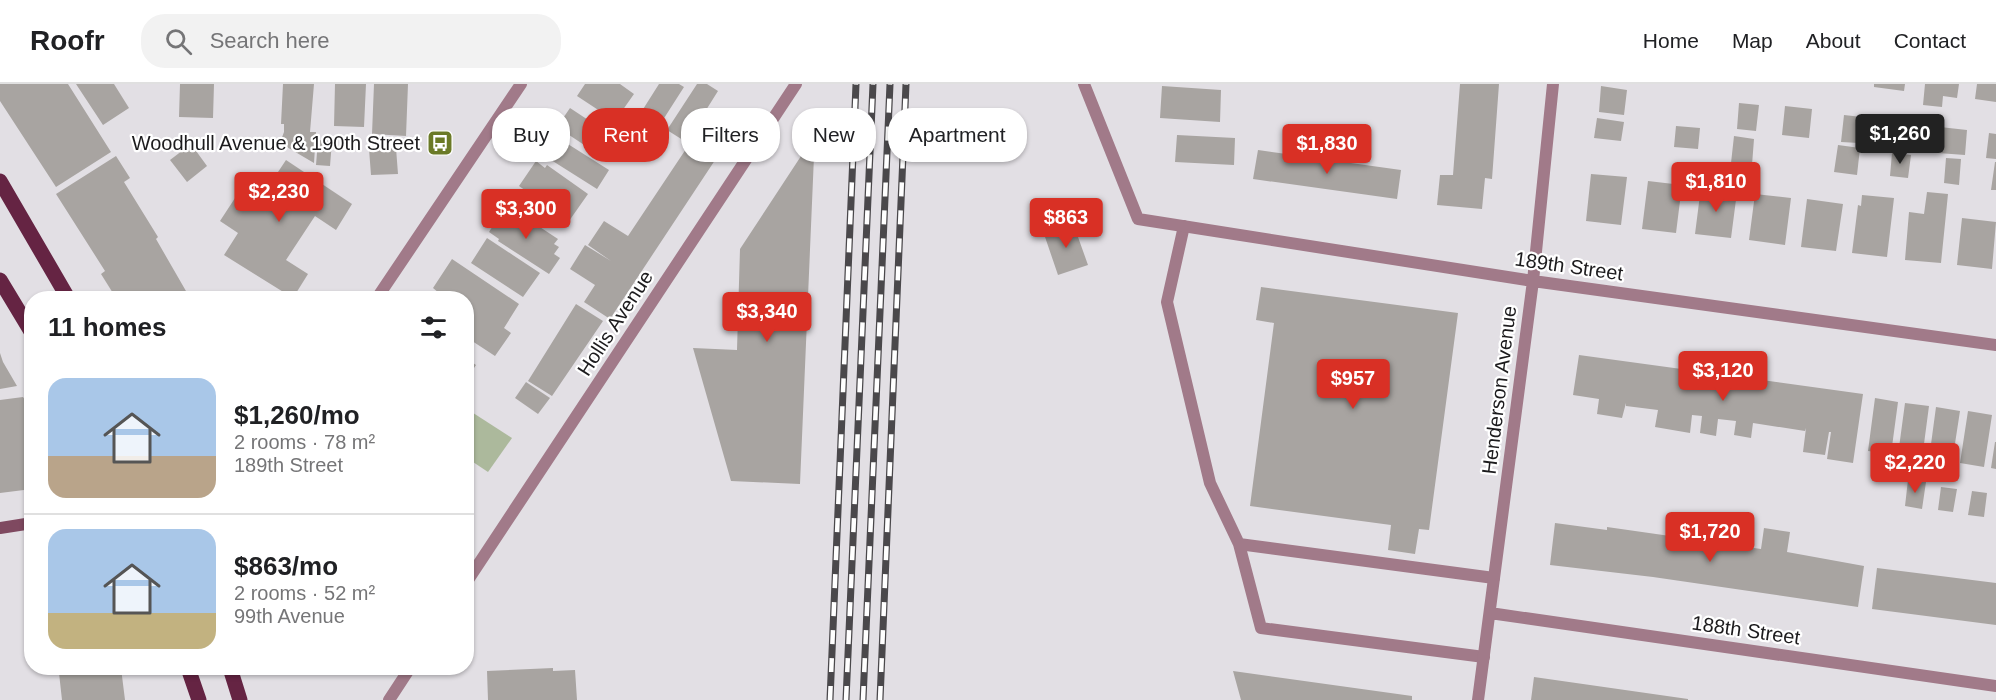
<!DOCTYPE html>
<html lang="en">
<head>
<meta charset="utf-8">
<style>
  :root { --surface:#fff; --page:#f2f2f2; --text:#202124; --muted:#757577; --line:#e0e0e0; --accent:#d93025 }
  body { margin:0; font-family:Helvetica,sans-serif; background:var(--page); color:var(--text); height:100vh; display:flex; flex-direction:column; font-size:22px; white-space:nowrap }
  * { box-sizing:border-box; margin:0 }
  p { font-size:20px; color:var(--muted) }
  .icon { flex:none; width:33px; height:33px; fill:none; stroke:currentColor; stroke-width:2; stroke-linecap:round; stroke-linejoin:round }
  .map { position:relative; flex:1; overflow:hidden }
  .panel { position:absolute; left:24px; top:207px; width:450px; height:384px; display:flex; flex-direction:column; background:var(--surface); border-radius:24px; box-shadow:0 2px 4px #0004 }
  .panel>* { flex:none }
  .guide { position:absolute; left:492px; top:24px; width:570px; height:54px; display:flex; gap:12px }
  .price { position:absolute; translate:-50% -51px; padding:0 14px; border-radius:6px; background:var(--accent); color:#fff; font-size:20px; line-height:39px; filter:drop-shadow(0 2px 3px #0008) }
  .price::after { content:''; position:absolute; left:50%; top:36px; width:18px; height:14px; margin-left:-9px; background:inherit; clip-path:polygon(0 0,100% 0,50% 100%) }
  .price.on { background:#222; color:#fff }
  ul { padding:0; list-style:none }
  li { display:flex; align-items:center; gap:18px; height:150px; padding:0 24px }
  li+li { border-top:2px solid var(--line) }
  li span { display:grid; place-items:center; flex:none; width:168px; height:120px; border-radius:18px; color:#555 }
  li>.icon { margin-inline-start:auto }
  span .icon { width:72px; height:72px; fill:#fffc; stroke-width:1 }
  li b { font-size:26px }
  h2 { display:flex; justify-content:space-between; align-items:center; height:72px; padding:0 24px; font-size:26px }
  .pill { padding:0 21px; border-radius:24px; background:var(--surface); box-shadow:0 2px 4px #0004; font-size:21px; line-height:54px }
  .pill.on { background:var(--accent); color:#fff }
  header { display:flex; align-items:center; gap:36px; box-sizing:border-box; height:84px; padding:0 30px; background:var(--surface); border-bottom:2px solid var(--line) }
  header strong { font-size:28px }
  nav { display:flex; gap:33px; margin-inline-start:auto; font-size:21px }
  .search { width:420px; height:54px; background:var(--page); display:flex; align-items:center; gap:15px; box-sizing:border-box; padding:0 21px; border-radius:24px; color:var(--muted); font-size:22px }
  .map>svg:first-child { display:block }
</style>
</head>
<body>
<header>
<strong>Roofr</strong>
<div class="search"><svg class="icon" aria-label="search" viewBox="0 0 24 24"><circle cx="10" cy="10" r="6"/><path d="M15 15l6 6"/></svg>Search here</div>
<nav><a>Home</a><a>Map</a><a>About</a><a>Contact</a></nav>
</header>
<div class="map">
<svg width="1996" height="616" viewBox="0 0 1996 616">
  <rect width="100%" height="100%" fill="#e2dfe4"/>
  <!-- grass -->
  <path fill="#acb99c" d="M467 325 512 354 488 388 467 374Z"/>
  <!-- building -->
  <path fill="#a8a4a1" d="M0 0H68L111 68 56 103 0 17Z
    M76 0H114L129 24 103 41Z
    M180 0H214L213 34 179 33Z
    M283 0H314L310 48H316L314 79 280 59 284 48V40H281Z
    M335 0H366L364 43 334 42Z
    M374 0H408L406 52 372 50Z
    M585 0H620L634 10 615 37 577 12Z
    M659 0H679L684 3 652 53 633 41Z
    M697 0H707L718 7 686 58 667 46Z
    M1460 0H1499L1492 95 1485 94 1482 125 1437 121 1440 91H1453Z
    M1874 0H1905L1904 7 1874 3Z
    M1925 0H1959L1957 14 1943 12 1942 23 1923 21Z
    M1977 0H1996V18L1975 15Z
    M1162 2 1221 6 1220 38 1160 34Z
    M1601 2 1627 6 1624 31 1599 28Z
    M1739 19 1759 21 1756 47 1737 45Z
    M1785 22 1812 25 1809 54 1782 51Z
    M570 24 620 57 607 76 557 43Z
    M1844 31 1862 33 1859 59 1841 58Z
    M1597 34 1624 38 1621 57 1594 54Z
    M1896 38 1915 40 1912 66 1893 63Z
    M702 41 727 58 610 235 584 218 595 201 570 185 585 161 611 177 588 161 604 137 628 152Z
    M1676 42 1700 44 1698 65 1674 63Z
    M1940 43 1967 46 1965 71 1938 69Z
    M1989 49 1996 50V75L1986 74Z
    M552 50 609 86 597 105 540 69Z
    M1177 51 1235 54 1234 81 1175 78Z
    M1734 52 1754 55 1752 81 1731 79Z
    M318 56 332 57 330 82 316 81Z
    M191 60 207 82 187 98 170 76Z
    M1838 61 1860 64 1857 91 1834 88Z
    M396 64 398 90 371 91 369 65Z
    M805 66 814 72 800 400 731 397 693 264 737 266 740 165Z
    M1258 66 1401 86 1397 115 1253 95Z
    M1892 69 1911 71 1908 94 1890 92Z
    M116 72 130 94 124 98 158 153 156 155 190 214H116L101 190 105 187 56 110Z
    M1946 74 1961 75 1959 101 1944 99Z
    M286 76 352 120 336 146 315 132 286 176 308 190 293 214 224 171 238 149 220 137 252 88 270 100Z
    M536 77 545 84 547 81 588 110 569 137 519 102Z
    M1995 78H1996V106H1991Z
    M1591 90 1627 93 1621 141 1586 137Z
    M1648 97 1682 101 1676 149 1642 145Z
    M1701 103 1737 108 1731 154 1695 150Z
    M1927 108 1948 110 1941 179 1905 176 1909 128 1924 130Z
    M1755 110 1791 114 1785 161 1749 156Z
    M1862 111 1894 114 1887 173 1852 169 1858 121 1861 122Z
    M1807 115 1843 120 1836 167 1801 163Z
    M505 123 515 130 517 128 558 155 554 160 559 163 554 170 560 174 549 190 498 157 499 155 489 148Z
    M1962 134 1996 138 1992 185 1957 181Z
    M1073 139 1088 181 1058 191 1044 150Z
    M487 154 540 189 523 213 471 179Z
    M452 175 519 220 504 244 511 249 495 272 466 253V214H436L439 209 433 204Z
    M1261 203 1458 229 1429 446 1419 445 1415 470 1388 466 1391 441 1250 422 1274 239 1256 236Z
    M576 220 603 237 552 312 528 297Z
    M0 269 3 278 17 302 0 305Z
    M1579 271 1863 310 1853 379 1827 375 1831 348H1829L1825 371 1803 368 1806 344 1805 347 1753 339 1751 354 1734 351 1736 337 1718 335 1716 352 1700 349 1702 332 1692 331 1690 349 1655 343 1658 326 1626 322V319L1622 334 1597 330 1599 315 1573 311Z
    M466 274 476 281 466 296Z
    M526 298 550 314 538 330 515 314Z
    M23 313 32 326V405L0 409V316Z
    M1875 314 1898 318 1891 370 1868 367Z
    M1905 319 1929 322 1922 375 1898 371Z
    M1936 323 1960 327 1952 379 1929 375Z
    M1968 327 1992 331 1984 383 1960 379Z
    M1995 358H1996V385L1991 384Z
    M1908 396 1926 398 1922 425 1905 422Z
    M1941 403 1957 405 1953 428 1938 426Z
    M1972 407 1987 409 1984 433 1968 431Z
    M1555 439 1607 446V443L1761 465 1764 444 1790 448 1787 468 1864 482 1858 523 1653 493 1550 481Z
    M1877 484 1996 499V541L1872 525Z
    M108 584H121L125 616H62L59 589Z
    M553 584V587L575 586 577 616H488L487 587Z
    M1233 587 1412 612V616H1241Z
    M1534 593 1688 615V616H1531Z"/>
  <g fill="none" stroke-linecap="round" stroke-linejoin="round">
    <!-- lane -->
    <path stroke="#a17a89" stroke-width="12" d="M1184 142 1167 218 1210 399 1239 460
      M1484 573 1261 544 1239 460 1494 494"/>
    <!-- street -->
    <path stroke="#a17a89" stroke-width="12" d="M1084 0 1138 135 1533 197 1996 261
      M377 214 521 0
      M466 499 796 0
      M1490 529 1996 602
      M389 616 410 584
      M1478 616 1533 197 1553 0"/>
    <!-- secondary -->
    <path stroke="#7f4960" stroke-width="12" d="M0 444 32 439"/>
    <!-- primary -->
    <path stroke="#652443" stroke-width="15" d="M0 97 68 214
      M0 196 32 249
      M188 584 199 616
      M230 584 240 616"/>
    <!-- rail casing -->
    <g stroke="#4a484b" stroke-width="7">
      <path id="rail" d="M830 616 856 0
        M846 616 873 0
        M863 616 890 0
        M880 616 906 0"/>
    </g>
    <!-- rail -->
    <use href="#rail" stroke="#fff" stroke-width="4.5" stroke-dasharray="14" stroke-linecap="butt"/>
  </g>
  <!-- icons -->
  <defs>
    <g id="bus-square" transform="scale(1.35)"><rect x="-9" y="-9" width="18" height="18" rx="4" fill="#6b7a27" stroke="#fff"/><path d="M-5-6H5V4H4V6H2V4H-2V6H-4V4H-5ZM-3.5-4V0h7V-4ZM-3.5 1.2v1.5H-2V1.2ZM2 1.2v1.5H3.5V1.2Z" fill="#fff"/></g>
  </defs>
  <g fill-rule="evenodd">
    <use href="#bus-square" x="440" y="59"/>
  </g>
  <g text-anchor="middle" dominant-baseline="central" stroke-width="4.5" stroke-linejoin="round" paint-order="stroke">
    <!-- poi labels -->
    <g font-size="20" fill="#1c1b1d" stroke="#fff" text-anchor="end">
      <text x="420" y="59">Woodhull Avenue &amp; 190th Street</text>
    </g>
    <!-- street labels -->
    <g font-size="20" fill="#1c1b1d" stroke="#fff">
      <text transform="translate(1569 182) rotate(8)">189th Street</text>
      <text transform="translate(615 239) rotate(-57)">Hollis Avenue</text>
      <text transform="translate(1499 306) rotate(-83)">Henderson Avenue</text>
      <text transform="translate(1746 546) rotate(8)">188th Street</text>
    </g>
  </g>
</svg>
<b class="price on" style="left:1900px;top:81px">$1,260</b>
<b class="price" style="left:1327px;top:91px">$1,830</b>
<b class="price" style="left:1716px;top:129px">$1,810</b>
<b class="price" style="left:279px;top:139px">$2,230</b>
<b class="price" style="left:526px;top:156px">$3,300</b>
<b class="price" style="left:1066px;top:165px">$863</b>
<b class="price" style="left:767px;top:259px">$3,340</b>
<b class="price" style="left:1723px;top:318px">$3,120</b>
<b class="price" style="left:1353px;top:326px">$957</b>
<b class="price" style="left:1915px;top:410px">$2,220</b>
<b class="price" style="left:1710px;top:479px">$1,720</b>
<div class="guide">
<a class="pill">Buy</a>
<a class="pill on">Rent</a>
<a class="pill">Filters</a>
<a class="pill">New</a>
<a class="pill">Apartment</a>
</div>
<section class="panel">
<h2>11 homes<svg class="icon" aria-label="filters" viewBox="0 0 24 24"><path d="M4 7h16M4 17h16"/><circle cx="9" cy="7" r="2"/><circle cx="15" cy="17" r="2"/></svg></h2>
<ul>
<li><span style="background:linear-gradient(#a9c7e8 65%,#b9a48a 0)"><svg class="icon" aria-label="home" viewBox="0 0 24 24"><path d="M3 11l9-7 9 7M6 9v11h12V9"/></svg></span><div><b>$1,260/mo</b><p>2 rooms · 78 m²</p><p>189th Street</p></div></li>
<li><span style="background:linear-gradient(#a9c7e8 70%,#c2b280 0)"><svg class="icon" aria-label="home" viewBox="0 0 24 24"><path d="M3 11l9-7 9 7M6 9v11h12V9"/></svg></span><div><b>$863/mo</b><p>2 rooms · 52 m²</p><p>99th Avenue</p></div></li>
</ul>
</section>
</div>
</body>
</html>
